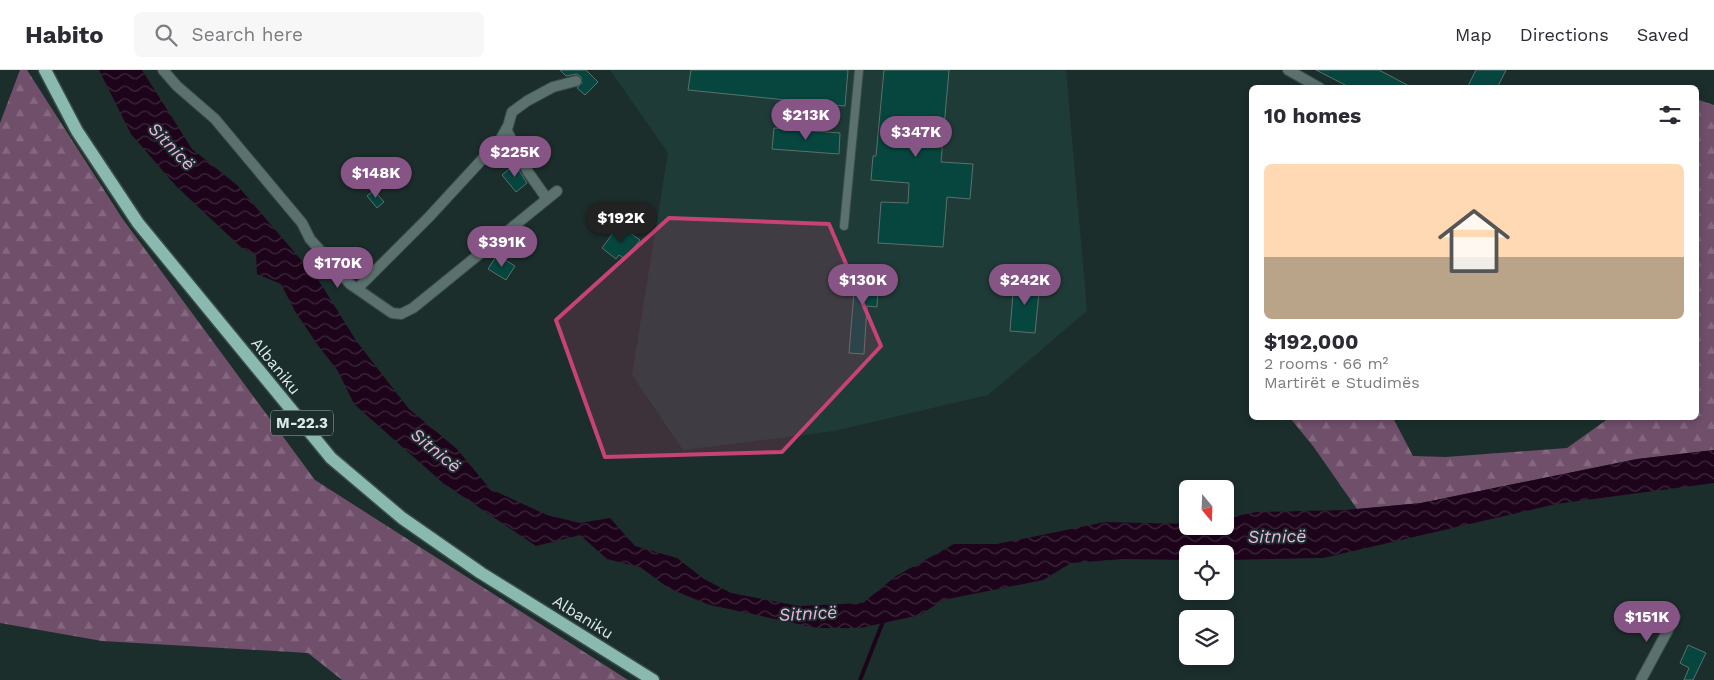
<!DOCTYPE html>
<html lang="en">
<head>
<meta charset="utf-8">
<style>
  :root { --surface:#fff; --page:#f7f7f7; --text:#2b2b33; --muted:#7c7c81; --line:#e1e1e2; --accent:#875585 }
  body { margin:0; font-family:"Work Sans",sans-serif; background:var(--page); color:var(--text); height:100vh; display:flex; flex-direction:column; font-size:19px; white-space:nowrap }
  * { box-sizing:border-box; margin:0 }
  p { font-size:16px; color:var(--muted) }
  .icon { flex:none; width:28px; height:28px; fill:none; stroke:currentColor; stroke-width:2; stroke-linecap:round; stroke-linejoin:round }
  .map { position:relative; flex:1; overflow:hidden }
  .drawer { position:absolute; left:1249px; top:15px; width:450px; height:335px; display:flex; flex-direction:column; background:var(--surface); border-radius:8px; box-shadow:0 2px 8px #0003 }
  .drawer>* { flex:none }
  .needle { width:32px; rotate:161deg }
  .buttons { position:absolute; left:1179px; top:410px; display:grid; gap:10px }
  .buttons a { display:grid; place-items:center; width:55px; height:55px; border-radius:8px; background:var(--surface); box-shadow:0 2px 8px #0003; font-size:25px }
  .price { position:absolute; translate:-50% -42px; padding:0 11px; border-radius:18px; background:var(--accent); color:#fff; font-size:16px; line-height:32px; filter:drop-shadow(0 1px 2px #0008) }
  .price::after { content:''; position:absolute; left:50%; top:30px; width:15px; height:11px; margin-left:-8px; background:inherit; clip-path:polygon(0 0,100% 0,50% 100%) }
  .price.selected { background:#222; color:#fff }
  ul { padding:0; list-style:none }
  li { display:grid; align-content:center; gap:10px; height:265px; padding:0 15px }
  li+li { border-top:1px solid var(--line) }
  li span { display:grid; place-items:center; height:155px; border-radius:8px; color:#555 }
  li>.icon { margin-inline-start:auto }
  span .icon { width:90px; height:90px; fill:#fffc; stroke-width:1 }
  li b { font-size:21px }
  h2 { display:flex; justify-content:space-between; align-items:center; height:60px; padding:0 15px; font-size:21px }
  header { display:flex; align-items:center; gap:30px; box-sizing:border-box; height:70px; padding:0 25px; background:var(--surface); border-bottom:1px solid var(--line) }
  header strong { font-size:24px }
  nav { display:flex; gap:28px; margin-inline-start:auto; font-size:18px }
  .search { width:350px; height:45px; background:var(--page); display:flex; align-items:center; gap:12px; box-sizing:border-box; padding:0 18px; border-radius:8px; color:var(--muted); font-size:19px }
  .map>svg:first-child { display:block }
</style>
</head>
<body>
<header>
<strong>Habito</strong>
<div class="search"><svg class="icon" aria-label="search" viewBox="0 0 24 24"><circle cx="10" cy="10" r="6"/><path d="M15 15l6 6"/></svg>Search here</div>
<nav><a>Map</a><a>Directions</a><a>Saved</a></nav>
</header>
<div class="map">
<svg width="1714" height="610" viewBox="0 0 1714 610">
  <defs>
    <pattern id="forest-firs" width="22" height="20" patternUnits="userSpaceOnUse" patternTransform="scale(1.25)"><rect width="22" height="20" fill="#704f6a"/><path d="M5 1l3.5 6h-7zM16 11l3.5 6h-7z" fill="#84687f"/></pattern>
    <pattern id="water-waves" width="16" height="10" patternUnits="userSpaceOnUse" patternTransform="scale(1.25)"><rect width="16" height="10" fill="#1d041b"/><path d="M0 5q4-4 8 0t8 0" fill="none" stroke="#3d293c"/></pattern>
  </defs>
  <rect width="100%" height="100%" fill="#1b2e2b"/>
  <!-- built -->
  <path fill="#1f3b37" d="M610 0H1066L1087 241 988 325 834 361 683 380 632 305 668 83Z"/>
  <!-- forest -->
  <path fill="url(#forest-firs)" d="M20 0H27L122 148 315 410 628 610H342L308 583 102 571 0 553V53Z
    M1696 29 1714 35V380L1637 389 1421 433 1357 439 1313 376 1290 348H1393L1413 386 1446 387 1567 378 1609 348H1696Z"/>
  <!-- water -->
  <path fill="url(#water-waves)" d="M99 0H142L192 79 237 115 319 211 357 272 409 339 457 379 490 419 547 445 580 453 610 448 635 476 677 488 704 509 731 523 799 536 863 533 896 506 954 474H997L1105 452 1187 454 1188 456H1225V448L1257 442 1346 440 1421 433 1637 389 1714 380V413L1556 434 1323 488 1225 490V484H1188L1187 490 1124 489 1071 493 1043 510 943 530 920 545 860 558H817L710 535 670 519 640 497 607 489 580 465 536 476 443 413 354 334 338 301 317 274 295 241 281 214 257 204 256 185 242 178 176 116 131 64Z"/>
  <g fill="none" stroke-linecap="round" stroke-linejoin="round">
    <!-- stream -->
    <path stroke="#1d041b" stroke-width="4" d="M860 610 884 549"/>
  </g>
  <!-- building -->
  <path fill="#07463f" stroke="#5b706c" d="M560 0H586L598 12 585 25 577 18 582 13 581 7 577 4 566 6Z
    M691 0H848L845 36 688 20Z
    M884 0H949L941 92 973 94 970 129 947 127 943 177 878 173 881 132 908 133 909 113 871 110 873 86H876Z
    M1316 0H1379L1413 18H1351Z
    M1476 0H1506L1497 18H1467Z
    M774 58 840 63 839 84 772 79Z
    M515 94 527 113 516 122 502 105Z
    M374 120 384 132 377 138 367 126Z
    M616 159 623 165 626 160 640 170 625 189 619 185 616 189 602 178Z
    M497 185 515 196 506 210 488 199Z
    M856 198 879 199 877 237 867 236 864 284 849 283Z
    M1014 210 1040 212 1035 263 1010 261Z
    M1688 575 1706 583 1693 610H1684L1689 598 1680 593Z"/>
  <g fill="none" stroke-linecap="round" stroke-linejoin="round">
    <!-- service casing -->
    <g stroke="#3a4c49" stroke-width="10">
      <path id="service" d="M844 156 859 0"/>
    </g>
    <!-- minor casing -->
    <g stroke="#3a4c49" stroke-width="12">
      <path id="minor" d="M163 0 177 16 215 49 302 153 310 169 350 214 392 243 401 244 413 238 557 121
        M1288 0 1320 18
        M506 59 528 102 547 129
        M357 219 429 147 500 70 508 56 512 42 527 31 553 17 576 11
        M1641 610 1675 547"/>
    </g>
    <!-- primary casing -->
    <g stroke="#3a4c49" stroke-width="15">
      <path id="primary" d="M45 0 77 61 138 153 331 388 402 448 481 503 653 610"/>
    </g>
    <!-- service -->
    <use href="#service" stroke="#5b716d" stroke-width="8"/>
    <!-- minor -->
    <use href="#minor" stroke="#5b716d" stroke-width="10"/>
    <!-- primary -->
    <use href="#primary" stroke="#8ab9b0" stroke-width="12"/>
  </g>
  <!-- marked area -->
  <path fill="#c74277" fill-opacity="0.2" stroke="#c74277" stroke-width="4" stroke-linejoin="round" d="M669 148 829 154 881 276 782 382 605 387 556 250Z"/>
  <g text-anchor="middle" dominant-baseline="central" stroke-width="4" stroke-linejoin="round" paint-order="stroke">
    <!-- shield labels -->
    <rect fill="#1b2e2b" stroke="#a3b1ae" stroke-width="1" x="271" y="340.5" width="62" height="25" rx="4"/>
    <g font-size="15" font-weight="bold" fill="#dde9e6">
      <text x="302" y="353">M-22.3</text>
    </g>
    <!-- street labels -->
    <g font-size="16" fill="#dde9e6" stroke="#1b2e2b">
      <text transform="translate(276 296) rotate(51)">Albaniku</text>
      <text transform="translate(583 547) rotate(32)">Albaniku</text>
    </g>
    <!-- water labels -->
    <g font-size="18" font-style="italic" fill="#edb4e4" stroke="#1b2e2b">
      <text transform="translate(172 76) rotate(46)">Sitnicë</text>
      <text transform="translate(436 380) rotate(39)">Sitnicë</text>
      <text transform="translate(1277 466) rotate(-1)">Sitnicë</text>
      <text transform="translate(808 543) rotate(-3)">Sitnicë</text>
    </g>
  </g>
</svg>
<div class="buttons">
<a><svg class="needle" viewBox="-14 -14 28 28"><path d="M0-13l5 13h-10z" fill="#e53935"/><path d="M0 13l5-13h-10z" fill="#7c7c81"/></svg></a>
<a><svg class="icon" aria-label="locate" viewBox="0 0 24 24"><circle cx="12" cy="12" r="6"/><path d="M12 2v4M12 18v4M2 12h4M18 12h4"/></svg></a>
<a><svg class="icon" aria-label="layers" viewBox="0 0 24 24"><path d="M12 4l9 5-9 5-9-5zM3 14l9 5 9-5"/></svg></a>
</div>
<b class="price" style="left:806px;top:71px">$213K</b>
<b class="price" style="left:916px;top:88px">$347K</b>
<b class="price" style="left:515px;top:108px">$225K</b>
<b class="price" style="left:376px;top:129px">$148K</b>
<b class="price selected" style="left:621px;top:174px">$192K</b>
<b class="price" style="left:502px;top:198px">$391K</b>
<b class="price" style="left:338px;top:219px">$170K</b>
<b class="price" style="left:863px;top:236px">$130K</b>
<b class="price" style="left:1025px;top:236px">$242K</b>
<b class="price" style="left:1647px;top:573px">$151K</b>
<section class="drawer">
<h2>10 homes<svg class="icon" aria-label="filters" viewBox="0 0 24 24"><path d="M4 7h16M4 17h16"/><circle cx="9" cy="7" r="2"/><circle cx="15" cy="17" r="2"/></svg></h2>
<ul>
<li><span style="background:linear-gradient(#ffd9b3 60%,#b9a48a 0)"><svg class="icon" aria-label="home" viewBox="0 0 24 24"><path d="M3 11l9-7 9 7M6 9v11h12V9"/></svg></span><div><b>$192,000</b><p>2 rooms · 66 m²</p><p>Martirët e Studimës</p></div></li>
</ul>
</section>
</div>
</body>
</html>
